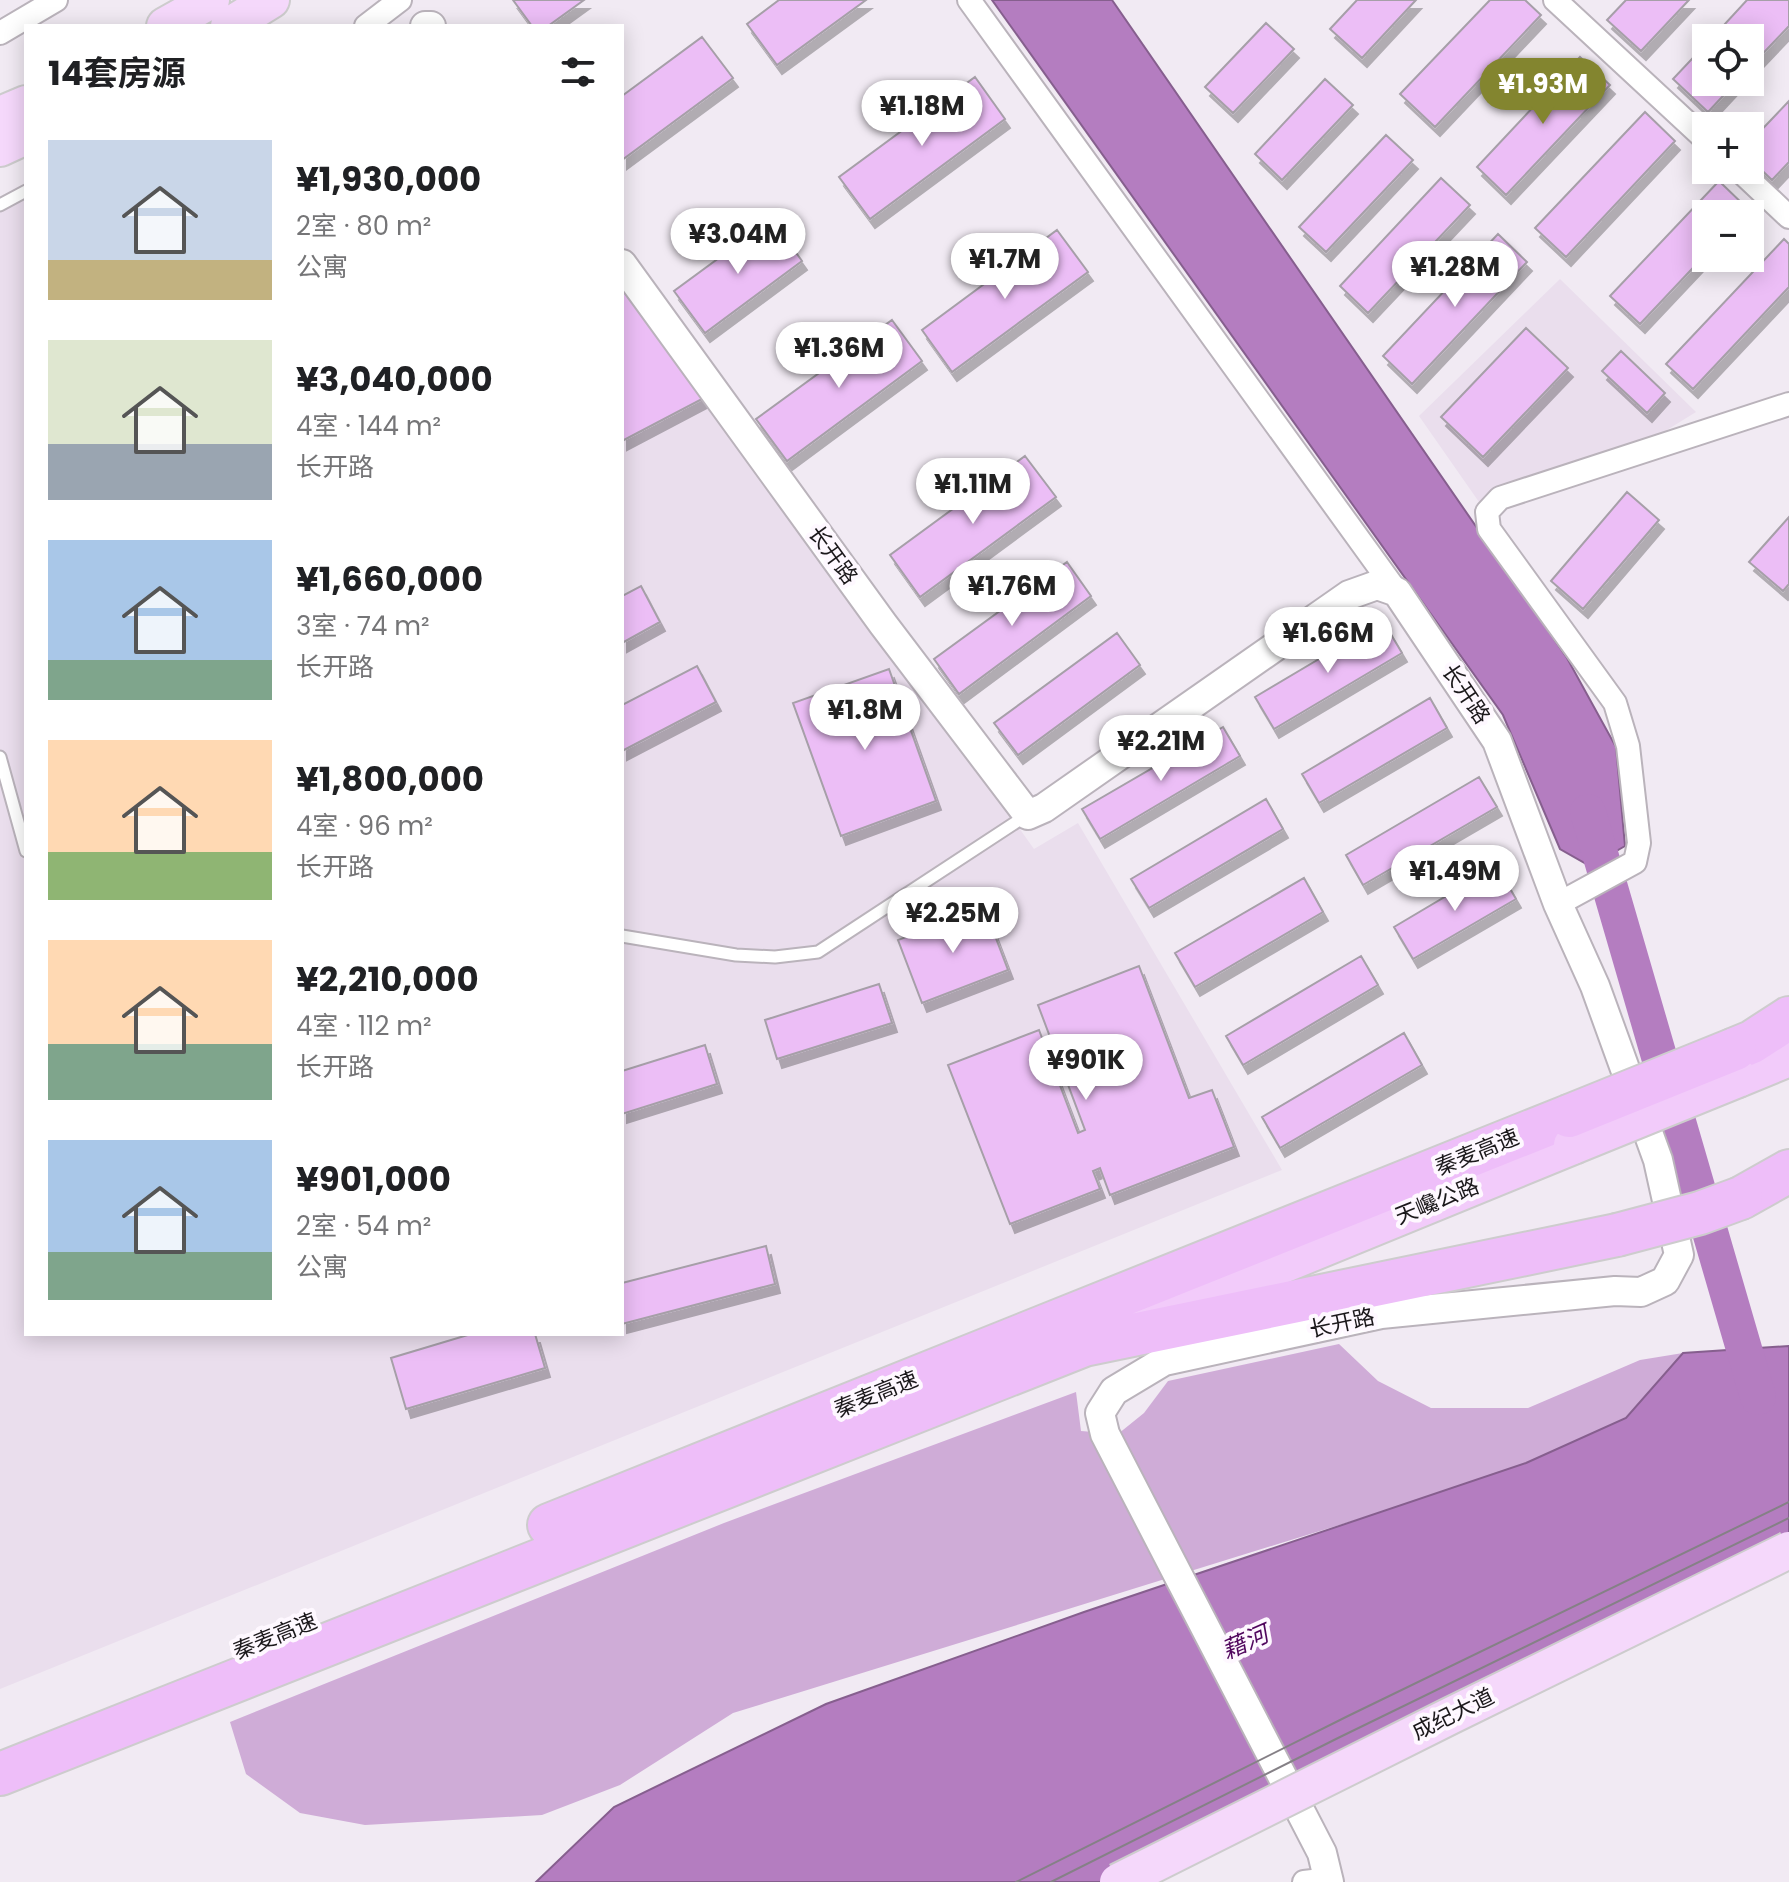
<!DOCTYPE html>
<html lang="zh">
<head>
<meta charset="utf-8">
<style>
  :root { --surface:#fff; --page:#f2f2f2; --text:#202124; --muted:#757577; --accent:#83852f }
  body { margin:0; font-family:Poppins,"Noto Sans SC",sans-serif; background:var(--page); color:var(--text); height:100vh; display:flex; flex-direction:column; font-size:30px; white-space:nowrap }
  * { box-sizing:border-box; margin:0 }
  p { font-size:26px; color:var(--muted) }
  .icon { flex:none; width:44px; height:44px; fill:none; stroke:currentColor; stroke-width:2; stroke-linecap:round; stroke-linejoin:round }
  .map { position:relative; flex:1; overflow:hidden }
  .drawer { position:absolute; left:24px; top:24px; width:600px; height:1312px; display:flex; flex-direction:column; background:var(--surface); border-radius:0px; box-shadow:0 4px 20px #0003 }
  .drawer>* { flex:none }
  .fabs { position:absolute; left:1692px; top:24px; display:grid; gap:16px }
  .fabs a { display:grid; place-items:center; width:72px; height:72px; border-radius:0px; background:var(--surface); box-shadow:0 4px 20px #0003; font-size:40px }
  .price { position:absolute; translate:-50% -68px; padding:0 18px; border-radius:28px; background:#fff; color:#222; font-size:26px; line-height:52px; filter:drop-shadow(0 2px 4px #0008) }
  .price::after { content:''; position:absolute; left:50%; top:48px; width:24px; height:18px; margin-left:-12px; background:inherit; clip-path:polygon(0 0,100% 0,50% 100%) }
  .price.selected { background:var(--accent); color:#fff }
  ul { padding:0; list-style:none }
  li { display:flex; align-items:center; gap:24px; height:200px; padding:0 24px }
  li span { display:grid; place-items:center; flex:none; width:224px; height:160px; border-radius:0px; color:#555 }
  li>.icon { margin-inline-start:auto }
  span .icon { width:96px; height:96px; fill:#fffc; stroke-width:1 }
  li b { font-size:34px }
  h2 { display:flex; justify-content:space-between; align-items:center; height:96px; padding:0 24px; font-size:34px }
  .map>svg:first-child { display:block }
</style>
</head>
<body>
<div class="map">
<svg width="1789" height="1882" viewBox="0 0 1789 1882">
  <defs>
    <filter id="shadow"><feDropShadow dx="5" dy="9" stdDeviation="0" flood-color="#0004"/></filter>
  </defs>
  <rect width="100%" height="100%" fill="#f1eaf3"/>
  <!-- built -->
  <path fill="#eadeed" d="M26 195V1334H622V270L1034 849 1078 823 1282 1170 0 1689V207Z
    M1560 279 1696 412 1641 446 1479 502 1419 416Z"/>
  <!-- green -->
  <path fill="#cfacd7" d="M1339 1344 1378 1381 1431 1408H1528L1640 1360 1683 1353 1626 1418 1526 1463 1378 1513 733 1713 620 1785 542 1815 365 1825 300 1813 246 1774 230 1722 724 1523 1076 1392 1081 1431 1118 1434 1144 1413 1168 1381Z"/>
  <!-- water -->
  <path fill="#b47dc0" stroke="#865f8e" stroke-width="2" d="M992 0H1112L1567 658 1616 747 1625 846 1590 866 1560 849 1503 715Z
    M1789 1346V1540L1110 1882H536L614 1807 826 1704 1084 1612 1526 1463 1626 1418 1683 1353Z"/>
  <g fill="none" stroke-linecap="round" stroke-linejoin="round">
    <!-- river -->
    <path stroke="#b47dc0" stroke-width="36" d="M1588 812 1758 1397"/>
  </g>
  <!-- building -->
  <path fill="#ecbef6" stroke="#a69fa8" stroke-width="2" filter="url(#shadow)" d="M513 0H584L548 26H532Z
    M779 0H866L777 65 747 24Z
    M1357 0H1416L1362 58 1330 29Z
    M1490 0H1525L1541 15 1435 127 1400 94Z
    M1626 0H1689L1641 51 1607 20Z
    M1747 0H1789V26L1750 67V38H1712Z
    M1266 23 1294 49 1233 113 1205 87Z
    M702 37 733 78 622 160V96Z
    M1706 44V82H1736L1708 112 1673 79Z
    M1580 57 1610 85 1506 195 1477 167Z
    M975 77 1005 119 870 219 839 177Z
    M1325 79 1353 105 1282 180 1255 154Z
    M1789 101V162L1772 180 1750 159V142Z
    M1645 112 1675 141 1566 257 1535 228Z
    M1386 135 1413 160 1326 252 1299 227Z
    M1441 178 1470 205 1368 313 1340 286Z
    M1719 181 1748 209 1743 214H1706V254L1640 324 1610 296Z
    M772 219 802 261 705 333 674 291Z
    M1057 230 1088 272 952 372 922 330Z
    M1498 234 1527 262 1412 384 1383 356Z
    M1784 239 1789 244V287L1693 389 1666 364Z
    M622 289 704 398 622 441Z
    M892 320 922 361 787 461 756 419Z
    M1526 328 1568 368 1483 457 1441 417Z
    M1621 351 1665 393 1647 413 1602 371Z
    M1025 456 1056 497 920 597 890 555Z
    M1627 492 1659 520 1583 609 1551 581Z
    M1789 517V584L1783 591 1749 562Z
    M1067 562 1091 596 959 694 934 659Z
    M641 586 660 622 622 643V596Z
    M1383 621 1402 653 1274 729 1255 697Z
    M1117 633 1140 665 1018 755 994 723Z
    M697 666 716 702 622 751V705Z
    M889 669 936 801 841 836 793 703Z
    M1430 698 1447 728 1319 803 1302 774Z
    M1223 727 1240 756 1100 839 1082 809Z
    M1479 777 1497 807 1363 885 1346 855Z
    M1266 799 1283 829 1149 908 1131 879Z
    M1497 866 1516 899 1413 959 1394 927Z
    M1304 878 1323 912 1195 987 1175 953Z
    M984 907 1008 970 922 1003 898 940Z
    M1361 956 1378 985 1243 1065 1226 1036Z
    M1139 966 1189 1098 1212 1090 1234 1147 1110 1195 1100 1168 1093 1171 1100 1189 1010 1224 948 1065 1039 1030 1078 1133 1085 1130 1038 1005Z
    M879 984 892 1023 777 1059 765 1020Z
    M1404 1033 1422 1065 1280 1148 1262 1117Z
    M705 1045 717 1084 622 1114V1071Z
    M766 1246 775 1284 622 1324V1283Z
    M471 1334H535L545 1368 406 1409 391 1358Z"/>
  <g fill="none" stroke-linecap="round" stroke-linejoin="round">
    <!-- service casing -->
    <g stroke="#bab3bb" stroke-width="15">
      <path id="service" d="M0 205 26 191
        M0 757 26 851
        M622 936 736 955 775 957 818 952 1027 815"/>
    </g>
    <!-- minor casing -->
    <g stroke="#bab3bb" stroke-width="26">
      <path id="minor" d="M969 0 1397 592
        M1555 0 1706 140
        M366 26 400 0
        M0 33 56 0
        M1739 170 1789 217
        M1558 904 1635 862 1639 843 1628 746 1615 703 1489 529 1487 512 1500 498 1789 404
        M1304 1882 1330 1879"/>
    </g>
    <!-- tertiary casing -->
    <g stroke="#bab3bb" stroke-width="32">
      <path id="tertiary" d="M425 26H431
        M622 264 883 624 1028 815 1044 808 1349 595 1377 585 1397 592 1497 741 1558 904 1595 986 1658 1160 1679 1255 1665 1281 1641 1292 1615 1291 1381 1314 1164 1361 1114 1391 1100 1413 1105 1434 1322 1853 1329 1882"/>
    </g>
    <!-- primary casing -->
    <g stroke="#cdcccd" stroke-width="40">
      <path id="primary" d="M165 26 211 0
        M229 26 271 0
        M0 115 26 104
        M0 148 26 136"/>
    </g>
    <!-- trunk casing -->
    <g stroke="#cdcccd" stroke-width="42">
      <path id="trunk" d="M1738 1078 1789 1057
        M1143 1321 1573 1145"/>
    </g>
    <!-- motorway casing -->
    <g stroke="#cdcccd" stroke-width="46">
      <path id="motorway" d="M1735 1049 1752 1042 1789 1018
        M1741 1198 1789 1171
        M549 1525 1569 1116
        M0 1774 1084 1345 1617 1235"/>
    </g>
    <!-- service -->
    <use href="#service" stroke="#fff" stroke-width="11"/>
    <!-- minor -->
    <use href="#minor" stroke="#fff" stroke-width="22"/>
    <!-- tertiary -->
    <use href="#tertiary" stroke="#fff" stroke-width="28"/>
    <!-- primary -->
    <use href="#primary" stroke="#f5d8fb" stroke-width="36"/>
    <!-- trunk -->
    <use href="#trunk" stroke="#f2cbfa" stroke-width="38"/>
    <!-- motorway -->
    <use href="#motorway" stroke="#eebef9" stroke-width="42"/>
    <!-- tram -->
    <path stroke="#858086" stroke-width="2" d="M1016 1882 1348 1716 1789 1502
      M1051 1882 1338 1738 1789 1518"/>
    <!-- primary-bridge casing -->
    <g stroke="#cdcccd" stroke-width="40" stroke-linecap="butt">
      <path id="primary-bridge" d="M1118 1882 1452 1715 1789 1550"/>
    </g>
    <!-- trunk-bridge casing -->
    <g stroke="#cdcccd" stroke-width="42" stroke-linecap="butt">
      <path id="trunk-bridge" d="M1573 1145 1738 1078"/>
    </g>
    <!-- motorway-bridge casing -->
    <g stroke="#cdcccd" stroke-width="46" stroke-linecap="butt">
      <path id="motorway-bridge" d="M1569 1116 1735 1049
        M1617 1235 1700 1213 1741 1198"/>
    </g>
    <!-- primary-bridge -->
    <use href="#primary-bridge" stroke="#f5d8fb" stroke-width="36"/>
    <!-- trunk-bridge -->
    <use href="#trunk-bridge" stroke="#f2cbfa" stroke-width="38"/>
    <!-- motorway-bridge -->
    <use href="#motorway-bridge" stroke="#eebef9" stroke-width="42"/>
  </g>
  <g text-anchor="middle" dominant-baseline="central" stroke-width="8" stroke-linejoin="round" paint-order="stroke">
    <!-- street labels -->
    <g font-size="22" fill="#1b181b" stroke="#fef8ff">
      <text transform="translate(833 555) rotate(54)">长开路</text>
      <text transform="translate(1466 694) rotate(56)">长开路</text>
      <text transform="translate(1477 1152) rotate(-22)">秦麦高速</text>
      <text transform="translate(1437 1201) rotate(-22)">天巉公路</text>
      <text transform="translate(1342 1323) rotate(-12)">长开路</text>
      <text transform="translate(876 1394) rotate(-22)">秦麦高速</text>
      <text transform="translate(275 1636) rotate(-22)">秦麦高速</text>
      <text transform="translate(1453 1714) rotate(-26)">成纪大道</text>
    </g>
    <!-- water labels -->
    <g font-size="24" font-style="italic" fill="#50065d" stroke="#fef8ff">
      <text transform="translate(1245 1642) rotate(-24)">藉河</text>
    </g>
  </g>
</svg>
<div class="fabs">
<a><svg class="icon" aria-label="locate" viewBox="0 0 24 24"><circle cx="12" cy="12" r="6"/><path d="M12 2v4M12 18v4M2 12h4M18 12h4"/></svg></a>
<a>+</a>
<a>−</a>
</div>
<b class="price selected" style="left:1543px;top:126px">¥1.93M</b>
<b class="price" style="left:922px;top:148px">¥1.18M</b>
<b class="price" style="left:738px;top:276px">¥3.04M</b>
<b class="price" style="left:1005px;top:301px">¥1.7M</b>
<b class="price" style="left:1455px;top:309px">¥1.28M</b>
<b class="price" style="left:839px;top:390px">¥1.36M</b>
<b class="price" style="left:973px;top:526px">¥1.11M</b>
<b class="price" style="left:1012px;top:628px">¥1.76M</b>
<b class="price" style="left:1328px;top:675px">¥1.66M</b>
<b class="price" style="left:865px;top:752px">¥1.8M</b>
<b class="price" style="left:1161px;top:783px">¥2.21M</b>
<b class="price" style="left:1455px;top:913px">¥1.49M</b>
<b class="price" style="left:953px;top:955px">¥2.25M</b>
<b class="price" style="left:1086px;top:1102px">¥901K</b>
<section class="drawer">
<h2>14套房源<svg class="icon" aria-label="filters" viewBox="0 0 24 24"><path d="M4 7h16M4 17h16"/><circle cx="9" cy="7" r="2"/><circle cx="15" cy="17" r="2"/></svg></h2>
<ul>
<li><span style="background:linear-gradient(#c9d6e8 75%,#c2b280 0)"><svg class="icon" aria-label="home" viewBox="0 0 24 24"><path d="M3 11l9-7 9 7M6 9v11h12V9"/></svg></span><div><b>¥1,930,000</b><p>2室 · 80 m²</p><p>公寓</p></div></li>
<li><span style="background:linear-gradient(#dfe7d0 65%,#9aa5b1 0)"><svg class="icon" aria-label="home" viewBox="0 0 24 24"><path d="M3 11l9-7 9 7M6 9v11h12V9"/></svg></span><div><b>¥3,040,000</b><p>4室 · 144 m²</p><p>长开路</p></div></li>
<li><span style="background:linear-gradient(#a9c7e8 75%,#7fa58c 0)"><svg class="icon" aria-label="home" viewBox="0 0 24 24"><path d="M3 11l9-7 9 7M6 9v11h12V9"/></svg></span><div><b>¥1,660,000</b><p>3室 · 74 m²</p><p>长开路</p></div></li>
<li><span style="background:linear-gradient(#ffd9b3 70%,#8fb573 0)"><svg class="icon" aria-label="home" viewBox="0 0 24 24"><path d="M3 11l9-7 9 7M6 9v11h12V9"/></svg></span><div><b>¥1,800,000</b><p>4室 · 96 m²</p><p>长开路</p></div></li>
<li><span style="background:linear-gradient(#ffd9b3 65%,#7fa58c 0)"><svg class="icon" aria-label="home" viewBox="0 0 24 24"><path d="M3 11l9-7 9 7M6 9v11h12V9"/></svg></span><div><b>¥2,210,000</b><p>4室 · 112 m²</p><p>长开路</p></div></li>
<li><span style="background:linear-gradient(#a9c7e8 70%,#7fa58c 0)"><svg class="icon" aria-label="home" viewBox="0 0 24 24"><path d="M3 11l9-7 9 7M6 9v11h12V9"/></svg></span><div><b>¥901,000</b><p>2室 · 54 m²</p><p>公寓</p></div></li>
</ul>
</section>
</div>
</body>
</html>
